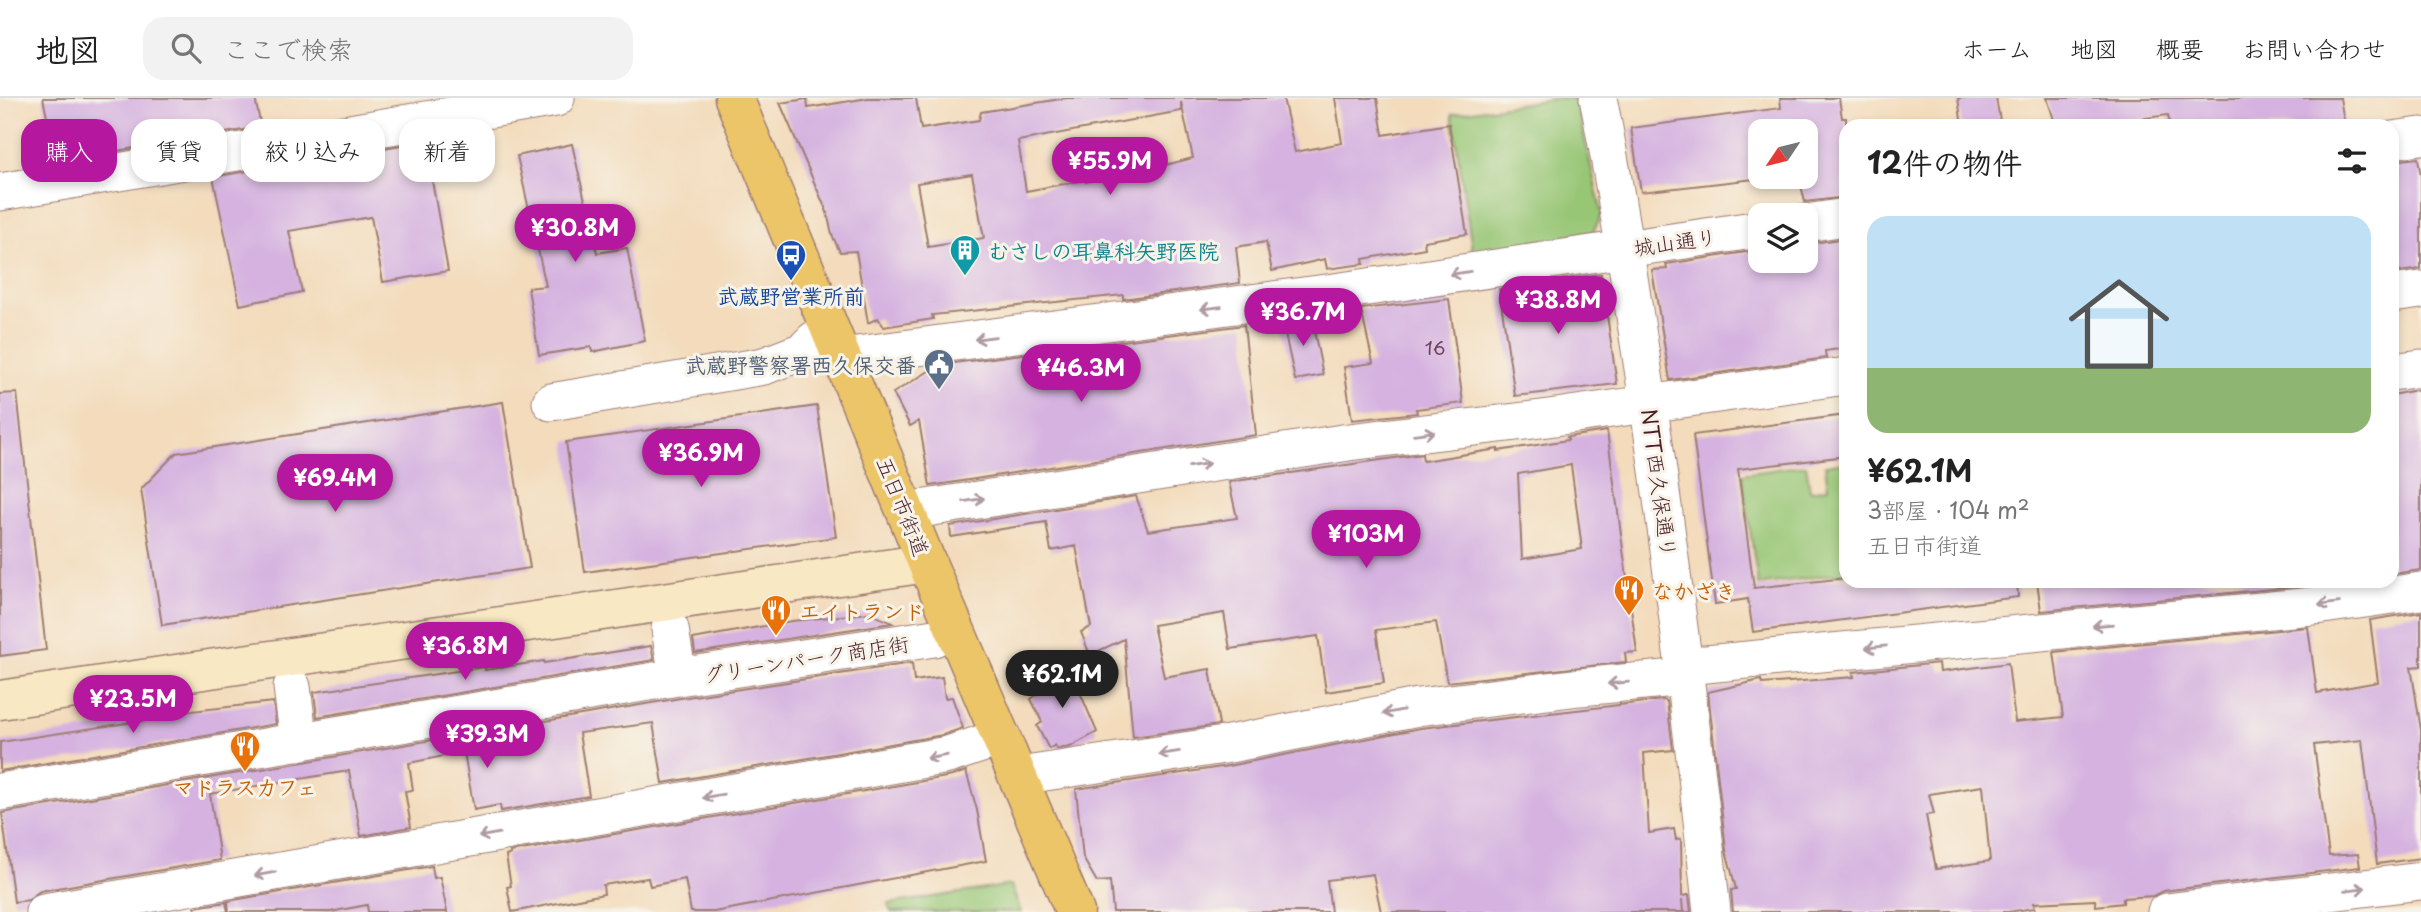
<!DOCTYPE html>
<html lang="ja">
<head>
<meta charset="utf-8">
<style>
  :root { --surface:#fff; --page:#f2f2f2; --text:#222; --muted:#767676; --line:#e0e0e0; --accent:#b5179e }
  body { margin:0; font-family:"Playpen Sans","Klee One",sans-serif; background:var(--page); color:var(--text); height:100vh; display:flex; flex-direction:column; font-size:26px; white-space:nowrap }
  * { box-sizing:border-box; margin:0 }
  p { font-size:23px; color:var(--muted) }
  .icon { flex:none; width:38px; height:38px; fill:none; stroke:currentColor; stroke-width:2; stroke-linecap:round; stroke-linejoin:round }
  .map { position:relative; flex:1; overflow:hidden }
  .details { position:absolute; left:1839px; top:21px; width:560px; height:469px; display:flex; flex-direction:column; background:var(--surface); border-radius:21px; box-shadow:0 4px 10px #0003 }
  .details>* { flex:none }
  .guide { position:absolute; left:21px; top:21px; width:665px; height:63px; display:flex; gap:14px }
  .needle { width:46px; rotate:235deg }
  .fabs { position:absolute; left:1748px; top:21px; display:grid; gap:14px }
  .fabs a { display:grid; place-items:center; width:70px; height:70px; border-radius:14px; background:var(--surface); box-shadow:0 4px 10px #0003; font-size:35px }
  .price { position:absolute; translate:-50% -60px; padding:0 16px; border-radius:24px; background:var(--accent); color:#fff; font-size:23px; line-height:46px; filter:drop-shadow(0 2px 4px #0008) }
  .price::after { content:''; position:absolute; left:50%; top:42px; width:21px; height:16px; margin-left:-10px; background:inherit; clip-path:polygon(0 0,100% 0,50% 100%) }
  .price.selected { background:#222; color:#fff }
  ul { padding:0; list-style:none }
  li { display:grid; align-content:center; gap:14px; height:371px; padding:0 28px }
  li+li { border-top:2px solid var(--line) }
  li span { display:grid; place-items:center; height:217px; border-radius:21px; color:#555 }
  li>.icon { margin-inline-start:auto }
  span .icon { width:126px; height:126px; fill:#fffc; stroke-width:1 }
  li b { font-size:30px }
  h2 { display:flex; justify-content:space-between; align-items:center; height:84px; padding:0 28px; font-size:30px }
  .chip { padding:0 24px; border-radius:21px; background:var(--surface); box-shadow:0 4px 10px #0003; font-size:24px; line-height:63px }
  .chip.selected { background:var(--accent); color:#fff }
  header { display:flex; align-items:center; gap:42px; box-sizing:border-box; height:98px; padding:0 35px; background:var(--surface); border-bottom:2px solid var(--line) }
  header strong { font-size:33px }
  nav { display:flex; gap:38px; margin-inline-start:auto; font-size:24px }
  .search { width:490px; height:63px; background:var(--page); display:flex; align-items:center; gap:18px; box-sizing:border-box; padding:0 24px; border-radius:21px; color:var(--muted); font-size:26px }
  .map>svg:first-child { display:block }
</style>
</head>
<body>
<header>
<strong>地図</strong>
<div class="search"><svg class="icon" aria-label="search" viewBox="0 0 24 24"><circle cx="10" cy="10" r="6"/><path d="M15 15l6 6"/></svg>ここで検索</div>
<nav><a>ホーム</a><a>地図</a><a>概要</a><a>お問い合わせ</a></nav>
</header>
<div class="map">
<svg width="2421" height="814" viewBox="0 0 2421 814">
  <rect width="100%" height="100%" fill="#f7f3e8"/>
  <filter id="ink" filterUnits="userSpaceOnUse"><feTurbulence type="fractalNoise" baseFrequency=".0143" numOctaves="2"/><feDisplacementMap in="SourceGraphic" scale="14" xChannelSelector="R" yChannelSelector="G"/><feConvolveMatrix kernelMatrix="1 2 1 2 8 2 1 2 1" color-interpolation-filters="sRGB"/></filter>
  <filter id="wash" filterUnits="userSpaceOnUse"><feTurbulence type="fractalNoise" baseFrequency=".00686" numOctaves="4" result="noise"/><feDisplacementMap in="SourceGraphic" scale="28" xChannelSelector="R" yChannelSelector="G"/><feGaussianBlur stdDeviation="1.57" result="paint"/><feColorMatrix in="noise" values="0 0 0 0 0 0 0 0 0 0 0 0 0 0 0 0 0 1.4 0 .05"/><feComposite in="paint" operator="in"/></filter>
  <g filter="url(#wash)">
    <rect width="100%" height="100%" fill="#f3dbbb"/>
    <!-- green -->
    <path fill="#97c675" stroke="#707250" stroke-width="2" d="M1558 0H1575L1602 116 1590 140 1473 157 1452 16Z
      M1846 364V475L1758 487 1742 376 1806 367 1810 393 1828 390 1825 367Z
      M1011 787 1021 814H891L888 806Z"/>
    <g id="blocks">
      <!-- building -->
      <path fill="#d5b2e0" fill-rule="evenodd" d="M43 0H255L261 29 56 63Z
        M868 0H916L921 31 979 22 981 14 1067 0H1283L1295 54 1342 45 1335 0H1377L1383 37 1449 26 1467 136 1424 143 1425 150 1363 161 1364 166 1327 171 1325 161 1272 173 1266 144 1236 149 1240 185 1123 201V197L932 217 933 221 884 229 878 220 868 225 856 153 840 154 832 137 827 114 780 5 807 1 808 10ZM1181 4 1193 60 1114 80 1113 76 1086 84 1085 82 1026 93 1018 43 1181 13ZM972 76 984 140 928 149 917 85Z
        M1780 0H1839L1842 20H1846V99L1805 104 1799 79H1806V33H1760V79H1772L1641 94 1631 30 1781 10Z
        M1958 0H1996L2001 28H1962Z
        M2047 0H2340L2345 28H2170L2168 17 2084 28H2056Z
        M425 43 448 173 383 184 371 119 289 133 302 194 240 207 213 79Z
        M572 46 597 155 627 150 645 243 592 254 591 249 539 257 528 190 546 188 517 58Z
        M2418 60 2421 78V171L2392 175V63Z
        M1846 140V250L1825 253 1826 260 1670 282 1652 172 1667 171 1666 166 1753 153 1755 163H1806V146Z
        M1601 176 1617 286 1515 298 1499 191Z
        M1449 201 1463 305 1416 311 1417 315 1352 322 1344 269 1373 265 1361 211Z
        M1311 218 1323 277 1295 282 1282 222Z
        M1244 227 1256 337 930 388 919 323 910 328 893 295 939 267Z
        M2421 291V472L2392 476V297Z
        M17 295 46 552 0 558V296Z
        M503 304 530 470 162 527 141 391 176 355Z
        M817 308 836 439 585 474 566 344Z
        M1846 317V358L1738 371 1754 490 1846 480V483H2017L2018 499 1753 534 1748 501 1715 506 1693 337Z
        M1607 333 1637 554 1625 555 1626 564 1447 584 1436 524 1376 532 1384 585 1326 594 1318 538 1230 551 1224 515 1153 527 1164 579 1210 571 1219 627 1133 639 1124 541 1090 557 1081 534 1091 529 1076 448 1051 453 1046 424 951 439 950 428 1136 398 1148 433 1237 420 1229 384 1422 356 1423 363 1498 351V353L1568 342 1567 339ZM1571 367 1582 451 1522 461 1518 376Z
        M2037 483H2302L2303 488 2041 513Z
        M2421 514V568L2411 569 2421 632V760L2377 766 2362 642 2314 647 2329 758 2358 756 2360 769 2163 793 2153 798 2123 800V805L2096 808 2095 802 2034 805 2035 810 2008 814H1733L1731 792 1736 791 1726 752 1708 594 1761 582 1762 586 1854 579 1853 574 1939 565 1940 574 2008 565 2015 624 2063 619 2054 554 2308 529 2317 595 2378 584 2370 522ZM1983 688 1990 763 1936 771 1926 717 1934 716 1929 696Z
        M869 515 892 525 695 555 693 541 792 523Z
        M651 548 654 562 317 619 314 594 485 569V572L544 563V565Z
        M1067 564 1097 634 1070 649 1057 651 1055 647 1049 651 1037 628 1042 624 1031 601 1039 595 1035 584Z
        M912 565 914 583 942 579 945 600 952 599 963 630 943 637 663 685 653 625 579 635 589 698 501 713 500 707 474 712 464 654 409 665 413 692 405 693 411 729 361 738 349 673 262 687 210 696 220 762 40 793 28 802 14 804 2 715 681 600Z
        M1662 602 1667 603 1673 652 1644 655 1649 735 1674 731 1676 742 1681 741 1682 798 1689 797 1691 814H1683L1682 802 1683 814H1381L1373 776 1327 782 1331 814H1113L1110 783 1097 784 1083 760 1076 691 1228 668 1421 630Z
        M273 604 276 626 0 673V644L174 618 173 615Z
        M966 673 977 712 986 763 714 814H691L685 781 650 788 648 780 603 787 604 796 512 814 507 789 511 788 506 758 511 756 510 754 952 678Z
        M432 768 434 780 440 779 447 814H368L367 807 330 814H229L228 803Z
        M226 804 228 814H196L195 809Z"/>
    </g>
  </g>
  <g filter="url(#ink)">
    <use href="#blocks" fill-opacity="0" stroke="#9e7d73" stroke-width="2"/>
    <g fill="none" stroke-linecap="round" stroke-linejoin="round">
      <!-- street casing -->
      <g stroke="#9e7d73" stroke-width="39">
        <path id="street" d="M1598 0C1615 83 1627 167 1640 251 1669 438 1692 626 1712 814
          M2392 42 2421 38
          M0 94 556 0
          M1806 125 1846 119
          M2392 196 2421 192
          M842 259 1334 194 1760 131
          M2392 274 2421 270
          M551 304 764 268 803 253 814 242
          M907 413 1349 344 1541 321 1846 278
          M670 531 678 579
          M1685 568 2323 507 2421 493
          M292 589 299 644
          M1019 678 1224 647 1418 609 1580 589 1686 579
          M0 694 678 579 934 540
          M44 814 948 657 1002 639
          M2166 814 2421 783"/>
      </g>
      <!-- secondary casing -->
      <g stroke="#9e7d73" stroke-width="41">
        <path id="secondary" d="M0 602 927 465"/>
      </g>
      <!-- primary casing -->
      <g stroke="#9e7d73" stroke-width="41">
        <path id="primary" d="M734 0 927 465 1075 814"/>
      </g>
      <!-- street -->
      <use href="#street" stroke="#fff" stroke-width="37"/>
      <!-- secondary -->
      <use href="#secondary" stroke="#f8e8c3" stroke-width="38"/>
      <!-- primary -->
      <use href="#primary" stroke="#edc569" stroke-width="38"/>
    </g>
    <!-- one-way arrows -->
    <defs><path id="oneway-shaft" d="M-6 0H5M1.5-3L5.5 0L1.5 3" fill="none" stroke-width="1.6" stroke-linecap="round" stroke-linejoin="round" transform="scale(1.75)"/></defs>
    <g stroke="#ae9aa0">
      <use href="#oneway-shaft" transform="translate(1460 175) rotate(171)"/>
      <use href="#oneway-shaft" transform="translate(1211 210) rotate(172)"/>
      <use href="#oneway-shaft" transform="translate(985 240) rotate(172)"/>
      <use href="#oneway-shaft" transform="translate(1424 335) rotate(-7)"/>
      <use href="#oneway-shaft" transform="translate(1199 367) rotate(-9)"/>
      <use href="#oneway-shaft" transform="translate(974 402) rotate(-9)"/>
      <use href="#oneway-shaft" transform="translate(2329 506) rotate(173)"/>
      <use href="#oneway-shaft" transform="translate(2103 527) rotate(175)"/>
      <use href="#oneway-shaft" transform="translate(1876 549) rotate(174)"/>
      <use href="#oneway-shaft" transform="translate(1618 585) rotate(175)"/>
      <use href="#oneway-shaft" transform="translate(1393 614) rotate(169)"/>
      <use href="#oneway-shaft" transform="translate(1169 655) rotate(171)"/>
      <use href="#oneway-shaft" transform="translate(937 659) rotate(170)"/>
      <use href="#oneway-shaft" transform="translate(713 698) rotate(170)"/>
      <use href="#oneway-shaft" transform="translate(489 737) rotate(170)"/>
      <use href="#oneway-shaft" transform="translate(265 776) rotate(170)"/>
      <use href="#oneway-shaft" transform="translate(2355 791) rotate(-7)"/>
    </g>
  </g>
  <!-- icons -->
  <defs>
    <g id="building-pin" transform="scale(1.575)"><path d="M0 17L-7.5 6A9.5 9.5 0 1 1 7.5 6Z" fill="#0f9aa8" stroke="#f7f3e8"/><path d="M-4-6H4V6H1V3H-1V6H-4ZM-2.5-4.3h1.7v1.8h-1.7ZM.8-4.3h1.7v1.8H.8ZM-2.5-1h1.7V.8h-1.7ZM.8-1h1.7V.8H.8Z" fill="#fff"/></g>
    <g id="bus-pin" transform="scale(1.575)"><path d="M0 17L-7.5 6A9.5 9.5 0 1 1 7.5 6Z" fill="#1a4fb4" stroke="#f7f3e8"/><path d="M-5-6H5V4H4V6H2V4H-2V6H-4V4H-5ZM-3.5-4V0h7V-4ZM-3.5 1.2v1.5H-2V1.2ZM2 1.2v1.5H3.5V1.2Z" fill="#fff"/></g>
    <g id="civic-pin" transform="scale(1.575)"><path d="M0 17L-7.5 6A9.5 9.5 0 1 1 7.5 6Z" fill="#5c6f8a" stroke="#f7f3e8"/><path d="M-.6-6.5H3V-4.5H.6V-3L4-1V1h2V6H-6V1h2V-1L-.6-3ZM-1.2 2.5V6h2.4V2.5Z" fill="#fff"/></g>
    <g id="restaurant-pin" transform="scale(1.575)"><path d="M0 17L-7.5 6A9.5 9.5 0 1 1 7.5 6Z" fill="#e8710a" stroke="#f7f3e8"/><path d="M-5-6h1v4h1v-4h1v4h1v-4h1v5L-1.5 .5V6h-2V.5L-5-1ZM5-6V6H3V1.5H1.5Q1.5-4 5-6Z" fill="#fff"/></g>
  </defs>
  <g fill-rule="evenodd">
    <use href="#building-pin" x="965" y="152"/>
    <use href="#bus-pin" x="791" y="157"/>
    <use href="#civic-pin" x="939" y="266"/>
    <use href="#restaurant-pin" x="1629" y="492"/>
    <use href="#restaurant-pin" x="776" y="512"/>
    <use href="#restaurant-pin" x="245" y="648"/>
  </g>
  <g text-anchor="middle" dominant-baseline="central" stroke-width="6" stroke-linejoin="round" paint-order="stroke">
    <!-- number labels -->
    <g font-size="18" fill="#6d4458">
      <text x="1435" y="249">16</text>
    </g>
    <!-- street labels -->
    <g font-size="21" fill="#4a1f2b" stroke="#f7f3e8">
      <text transform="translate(1675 143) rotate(-8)">城山通り</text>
      <text transform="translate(1660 385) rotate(82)">NTT西久保通り</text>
      <text transform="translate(904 408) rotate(68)">五日市街道</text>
      <text transform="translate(806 560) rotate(-9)">グリーンパーク商店街</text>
    </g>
    <!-- culture labels -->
    <g font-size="21" font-weight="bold" fill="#0d838f" stroke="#f7f3e8" text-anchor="start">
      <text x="988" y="152">むさしの耳鼻科矢野医院</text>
    </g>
    <!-- transit labels -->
    <g font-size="21" font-weight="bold" fill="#164399" stroke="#f7f3e8">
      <text x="791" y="197">武蔵野営業所前</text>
    </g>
    <!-- service labels -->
    <g font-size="21" font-weight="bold" fill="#4e5e75" stroke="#f7f3e8" text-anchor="end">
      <text x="916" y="266">武蔵野警察署西久保交番</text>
    </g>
    <!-- food labels -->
    <g font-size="21" font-weight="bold" fill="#c56008" stroke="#f7f3e8" text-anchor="start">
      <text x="1652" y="492">なかざき</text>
      <text x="799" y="512">エイトランド</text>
      <text x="245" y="688" text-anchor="middle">マドラスカフェ</text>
    </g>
  </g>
</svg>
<div class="fabs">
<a><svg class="needle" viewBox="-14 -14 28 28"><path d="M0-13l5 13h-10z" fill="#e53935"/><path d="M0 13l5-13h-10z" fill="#767676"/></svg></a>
<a><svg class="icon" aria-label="layers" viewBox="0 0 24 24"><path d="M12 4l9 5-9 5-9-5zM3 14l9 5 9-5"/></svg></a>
</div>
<b class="price" style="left:1110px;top:99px">¥55.9M</b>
<b class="price" style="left:575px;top:166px">¥30.8M</b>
<b class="price" style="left:1558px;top:238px">¥38.8M</b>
<b class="price" style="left:1303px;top:250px">¥36.7M</b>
<b class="price" style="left:1081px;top:306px">¥46.3M</b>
<b class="price" style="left:701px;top:391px">¥36.9M</b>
<b class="price" style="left:335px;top:416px">¥69.4M</b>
<b class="price" style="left:1366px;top:472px">¥103M</b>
<b class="price" style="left:465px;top:584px">¥36.8M</b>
<b class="price selected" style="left:1062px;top:612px">¥62.1M</b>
<b class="price" style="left:133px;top:637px">¥23.5M</b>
<b class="price" style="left:487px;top:672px">¥39.3M</b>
<div class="guide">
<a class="chip selected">購入</a>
<a class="chip">賃貸</a>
<a class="chip">絞り込み</a>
<a class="chip">新着</a>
</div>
<section class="details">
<h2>12件の物件<svg class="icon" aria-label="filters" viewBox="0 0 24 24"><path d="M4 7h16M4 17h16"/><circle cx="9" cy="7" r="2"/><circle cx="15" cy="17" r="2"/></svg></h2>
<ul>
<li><span style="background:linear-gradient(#bfe0f5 70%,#8fb573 0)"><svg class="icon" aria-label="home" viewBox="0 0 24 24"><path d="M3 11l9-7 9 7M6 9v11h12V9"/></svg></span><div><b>¥62.1M</b><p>3部屋 · 104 m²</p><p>五日市街道</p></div></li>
</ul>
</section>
</div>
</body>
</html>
